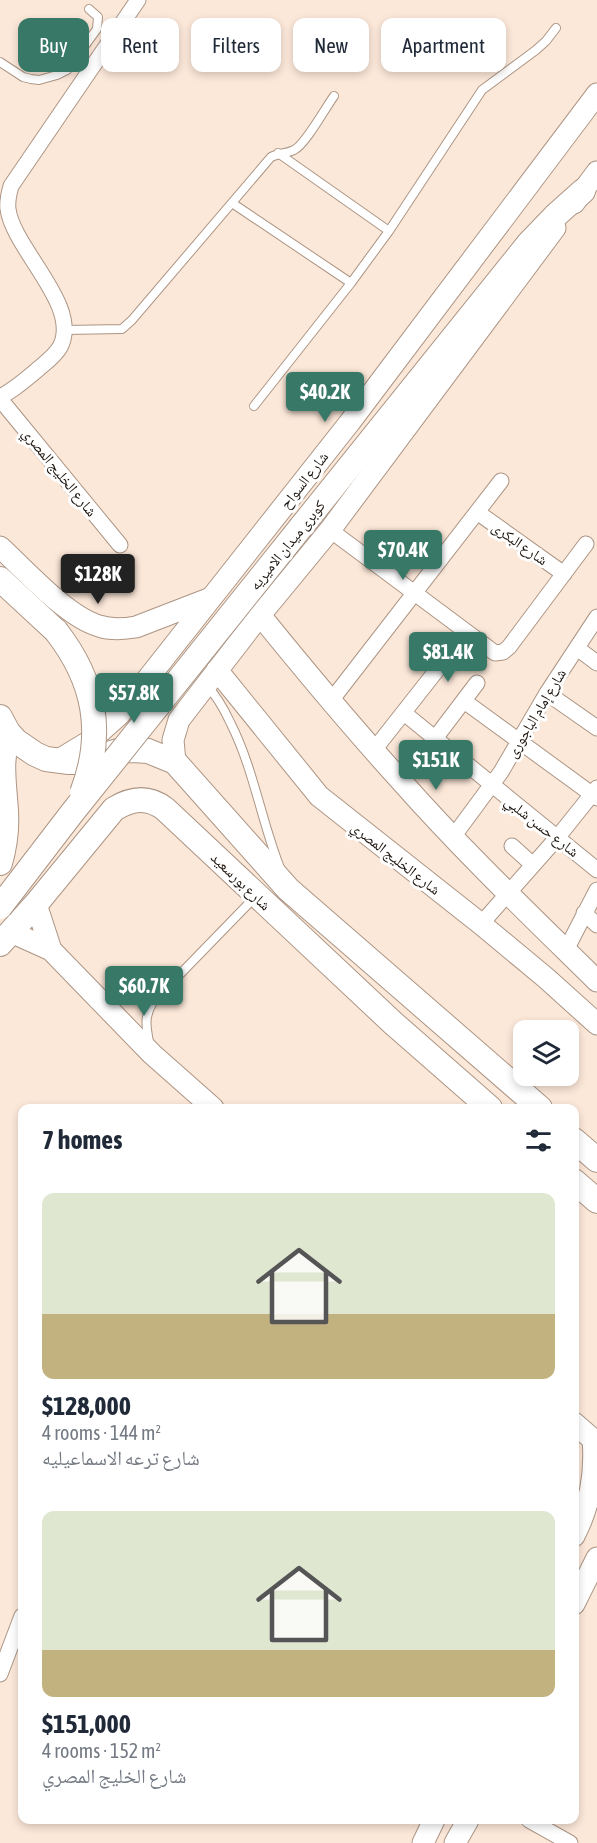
<!DOCTYPE html>
<html lang="en">
<head>
<meta charset="utf-8">
<style>
  :root { --surface:#fff; --page:#f2f2f3; --text:#1f2937; --muted:#747a83; --accent:#387867 }
  body { margin:0; font-family:"Asap Condensed","Noto Naskh Arabic",sans-serif; background:var(--page); color:var(--text); height:100vh; display:flex; flex-direction:column; font-size:22px; white-space:nowrap }
  * { box-sizing:border-box; margin:0 }
  p { font-size:20px; color:var(--muted) }
  .icon { flex:none; width:33px; height:33px; fill:none; stroke:currentColor; stroke-width:2; stroke-linecap:round; stroke-linejoin:round }
  .map { position:relative; flex:1; overflow:hidden }
  .sheet { position:absolute; left:18px; top:1104px; width:561px; height:720px; display:flex; flex-direction:column; background:var(--surface); border-radius:12px; box-shadow:0 3px 9px #0003 }
  .sheet>* { flex:none }
  .guide { position:absolute; left:18px; top:18px; width:561px; height:54px; display:flex; gap:12px }
  .buttons { position:absolute; left:513px; top:1020px; display:grid; gap:12px }
  .buttons a { display:grid; place-items:center; width:66px; height:66px; border-radius:12px; background:var(--surface); box-shadow:0 3px 9px #0003; font-size:30px }
  .price { position:absolute; translate:-50% -51px; padding:0 14px; border-radius:6px; background:var(--accent); color:#fff; font-size:20px; line-height:39px; filter:drop-shadow(0 2px 3px #0008) }
  .price::after { content:''; position:absolute; left:50%; top:36px; width:18px; height:14px; margin-left:-9px; background:inherit; clip-path:polygon(0 0,100% 0,50% 100%) }
  .price.selected { background:#222; color:#fff }
  ul { padding:0; list-style:none }
  li { display:grid; align-content:center; gap:12px; height:318px; padding:0 24px }
  li span { display:grid; place-items:center; height:186px; border-radius:12px; color:#555 }
  li>.icon { margin-inline-start:auto }
  span .icon { width:108px; height:108px; fill:#fffc; stroke-width:1 }
  li b { font-size:26px }
  h2 { display:flex; justify-content:space-between; align-items:center; height:72px; padding:0 24px; font-size:26px }
  .chip { padding:0 21px; border-radius:12px; background:var(--surface); box-shadow:0 3px 9px #0003; font-size:21px; line-height:54px }
  .chip.selected { background:var(--accent); color:#fff }
  .map>svg:first-child { display:block }
</style>
</head>
<body>
<div class="map">
<svg width="597" height="1843" viewBox="0 0 597 1843">
  <rect width="100%" height="100%" fill="#fce8d9"/>
  <g fill="none" stroke-linecap="round" stroke-linejoin="round">
    <!-- lane casing -->
    <g stroke="#ac9584" stroke-width="10">
      <path id="lane" d="M0 62 23 77 31 79 39 80 57 75 67 70 97 29 98 17 89 9
        M278 153 389 231
        M232 203 351 283
        M65 330 122 329 132 320 271 157C279 153 286 154 294 150 305 145 326 107 334 96
        M254 406 351 283 389 231 482 90 536 50 546 41 556 28
        M207 686C217 696 225 711 231 724 254 770 261 820 280 868
        M149 1042C146 1026 144 1016 153 1002L255 897"/>
    </g>
    <!-- street casing -->
    <g stroke="#ac9584" stroke-width="17">
      <path id="street" d="M0 397C14 390 25 380 37 370 45 363 55 356 60 347 82 306 13 249 8 209 7 201 9 193 11 186L138 0
        M0 399 120 545
        M477 512 564 574
        M330 530 495 653 503 652 509 647 586 544
        M577 648 597 663
        M547 693 597 728
        M464 701 597 798
        M330 702 501 481
        M404 713 597 870
        M374 750 466 633
        M402 782 477 683
        M453 837 501 772 547 693 597 617
        M512 846 533 865
        M584 913 597 925
        M481 924 557 838 597 788
        M566 950 597 890
        M0 1674 22 1616
        M529 1820 570 1843"/>
    </g>
    <!-- secondary casing -->
    <g stroke="#ac9584" stroke-width="23">
      <path id="secondary" d="M574 203 597 172
        M0 547C25 570 67 617 99 626 111 630 124 629 136 627L211 598
        M260 615C306 672 353 728 402 782 464 852 531 916 597 981
        M217 670 319 796 481 924 546 978 597 1024
        M57 761 90 741 119 715 350 422 597 94
        M175 762 173 740 179 720 260 615 330 530 555 228
        M36 904 51 950
        M11 932 51 950 152 1054 213 1108
        M574 1423 597 1443
        M574 1536C590 1505 596 1475 593 1439
        M574 1604 597 1558
        M423 1843 434 1820
        M455 1843 468 1820"/>
    </g>
    <!-- primary casing -->
    <g stroke="#ac9584" stroke-width="26">
      <path id="primary" d="M301 527 529 243 555 216 583 191
        M0 579 56 631
        M0 717 8 732 16 741 35 754 46 759 69 762H81L118 751 133 750 148 751 175 762 288 889 540 1108
        M0 863C5 846 7 828 6 811 4 781 0 762 8 732
        M0 944 36 904 114 809C132 798 148 796 165 809L393 1023 490 1108
        M574 1140 597 1160
        M574 1181 597 1201"/>
    </g>
    <!-- lane -->
    <use href="#lane" stroke="#fff" stroke-width="8"/>
    <!-- street -->
    <use href="#street" stroke="#fff" stroke-width="15"/>
    <!-- secondary -->
    <use href="#secondary" stroke="#fff" stroke-width="21"/>
    <!-- primary -->
    <use href="#primary" stroke="#fff" stroke-width="24"/>
    <!-- primary-bridge casing -->
    <g stroke="#ac9584" stroke-width="26" stroke-linecap="butt">
      <path id="primary-bridge" d="M56 631C95 681 105 733 82 793
        M0 907 72 813 301 527"/>
    </g>
    <!-- primary-bridge -->
    <use href="#primary-bridge" stroke="#fff" stroke-width="24"/>
  </g>
  <g text-anchor="middle" dominant-baseline="central" stroke-width="6" stroke-linejoin="round" paint-order="stroke">
    <!-- street labels -->
    <g font-size="15" fill="#1b130d" stroke="#fff">
      <text transform="translate(60 472) rotate(51)">شارع الخليج المصري</text>
      <text transform="translate(304 480) rotate(-52)">شارع السواح</text>
      <text transform="translate(520 543) rotate(35)">شارع البكرى</text>
      <text transform="translate(287 545) rotate(-51)">كوبرى ميدان الاميريه</text>
      <text transform="translate(536 713) rotate(-59)">شارع إمام الباجورى</text>
      <text transform="translate(542 826) rotate(38)">شارع حسن شلبي</text>
      <text transform="translate(396 858) rotate(38)">شارع الخليج المصري</text>
      <text transform="translate(241 881) rotate(44)">شارع بورسعيد</text>
    </g>
  </g>
</svg>
<div class="buttons">
<a><svg class="icon" aria-label="layers" viewBox="0 0 24 24"><path d="M12 4l9 5-9 5-9-5zM3 14l9 5 9-5"/></svg></a>
</div>
<b class="price" style="left:325px;top:423px">$40.2K</b>
<b class="price" style="left:403px;top:581px">$70.4K</b>
<b class="price selected" style="left:98px;top:605px">$128K</b>
<b class="price" style="left:448px;top:683px">$81.4K</b>
<b class="price" style="left:134px;top:724px">$57.8K</b>
<b class="price" style="left:436px;top:791px">$151K</b>
<b class="price" style="left:144px;top:1017px">$60.7K</b>
<div class="guide">
<a class="chip selected">Buy</a>
<a class="chip">Rent</a>
<a class="chip">Filters</a>
<a class="chip">New</a>
<a class="chip">Apartment</a>
</div>
<section class="sheet">
<h2>7 homes<svg class="icon" aria-label="filters" viewBox="0 0 24 24"><path d="M4 7h16M4 17h16"/><circle cx="9" cy="7" r="2"/><circle cx="15" cy="17" r="2"/></svg></h2>
<ul>
<li><span style="background:linear-gradient(#dfe7d0 65%,#c2b280 0)"><svg class="icon" aria-label="home" viewBox="0 0 24 24"><path d="M3 11l9-7 9 7M6 9v11h12V9"/></svg></span><div><b>$128,000</b><p>4 rooms · 144 m²</p><p>شارع ترعه الاسماعيليه</p></div></li>
<li><span style="background:linear-gradient(#dfe7d0 75%,#c2b280 0)"><svg class="icon" aria-label="home" viewBox="0 0 24 24"><path d="M3 11l9-7 9 7M6 9v11h12V9"/></svg></span><div><b>$151,000</b><p>4 rooms · 152 m²</p><p>شارع الخليج المصري</p></div></li>
</ul>
</section>
</div>
</body>
</html>
